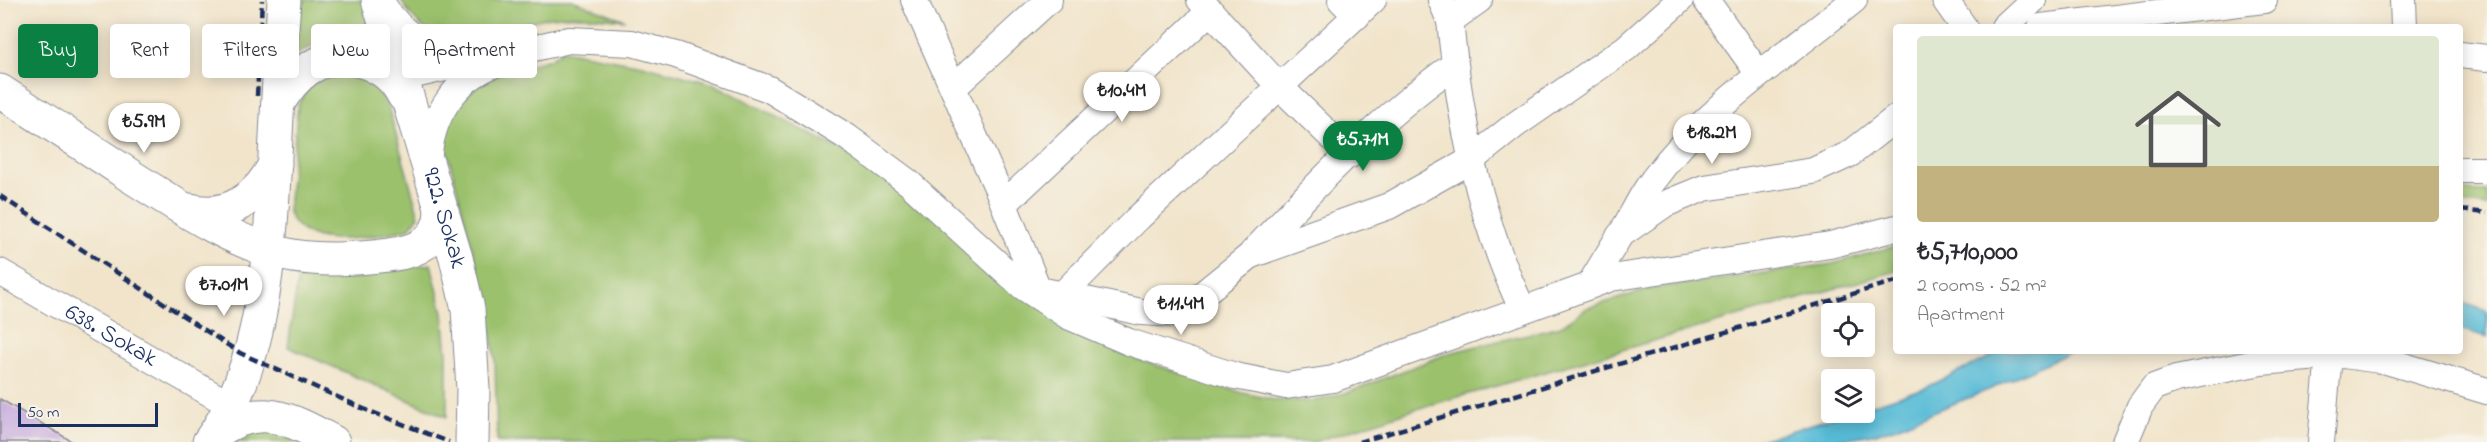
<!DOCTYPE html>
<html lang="en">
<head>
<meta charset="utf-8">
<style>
  :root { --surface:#fff; --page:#f2f2f3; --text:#2b2b33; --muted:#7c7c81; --accent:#0b8043 }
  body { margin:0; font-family:"Indie Flower",sans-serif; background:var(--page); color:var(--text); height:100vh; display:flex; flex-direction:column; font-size:22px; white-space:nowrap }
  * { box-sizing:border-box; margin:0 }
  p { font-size:20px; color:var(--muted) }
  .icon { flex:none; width:33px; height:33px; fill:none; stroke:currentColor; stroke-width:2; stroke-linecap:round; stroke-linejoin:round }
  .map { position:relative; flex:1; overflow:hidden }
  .sheet { position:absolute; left:1893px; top:24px; width:570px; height:330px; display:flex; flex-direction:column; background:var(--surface); border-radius:6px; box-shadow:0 3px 15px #0003 }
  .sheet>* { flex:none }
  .banner { position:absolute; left:18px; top:24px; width:570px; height:54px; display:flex; gap:12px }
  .buttons { position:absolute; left:1821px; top:303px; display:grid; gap:12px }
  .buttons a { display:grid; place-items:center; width:54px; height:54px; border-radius:6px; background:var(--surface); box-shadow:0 3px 15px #0003; font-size:30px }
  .scale { position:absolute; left:18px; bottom:15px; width:140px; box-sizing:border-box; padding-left:6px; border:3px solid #1b2f5e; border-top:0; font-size:16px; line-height:21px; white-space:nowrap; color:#1b2f5e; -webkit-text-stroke:4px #f7f3e8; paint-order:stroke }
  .price { position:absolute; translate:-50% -51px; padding:0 14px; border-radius:21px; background:#fff; color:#222; font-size:20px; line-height:39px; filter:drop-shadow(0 2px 3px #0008) }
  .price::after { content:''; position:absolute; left:50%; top:36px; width:18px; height:14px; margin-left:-9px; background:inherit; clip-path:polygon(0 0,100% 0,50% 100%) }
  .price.active { background:var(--accent); color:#fff }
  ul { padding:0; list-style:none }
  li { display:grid; align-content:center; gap:12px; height:318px; padding:0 24px }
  li span { display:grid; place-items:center; height:186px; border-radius:6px; color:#555 }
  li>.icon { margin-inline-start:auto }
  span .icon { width:108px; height:108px; fill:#fffc; stroke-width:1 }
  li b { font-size:26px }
  .pill { padding:0 21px; border-radius:6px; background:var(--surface); box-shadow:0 3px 15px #0003; font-size:21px; line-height:54px }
  .pill.active { background:var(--accent); color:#fff }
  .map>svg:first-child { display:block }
</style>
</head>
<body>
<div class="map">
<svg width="2487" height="442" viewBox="0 0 2487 442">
  <rect width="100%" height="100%" fill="#f7f3e8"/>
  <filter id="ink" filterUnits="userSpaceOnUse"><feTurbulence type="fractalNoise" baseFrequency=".0167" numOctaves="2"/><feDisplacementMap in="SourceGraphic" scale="12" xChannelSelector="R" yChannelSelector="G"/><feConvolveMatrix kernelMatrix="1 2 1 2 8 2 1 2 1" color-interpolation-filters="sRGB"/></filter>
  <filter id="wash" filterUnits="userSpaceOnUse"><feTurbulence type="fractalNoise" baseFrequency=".008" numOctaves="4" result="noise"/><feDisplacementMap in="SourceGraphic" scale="24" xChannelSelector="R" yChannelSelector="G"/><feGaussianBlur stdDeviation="1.35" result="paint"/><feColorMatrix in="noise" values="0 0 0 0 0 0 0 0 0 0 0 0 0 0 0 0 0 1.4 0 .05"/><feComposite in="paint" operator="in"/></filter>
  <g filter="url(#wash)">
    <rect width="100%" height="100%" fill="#f1e4ca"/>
    <!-- green -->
    <path fill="#9bc16c" stroke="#5b7865" stroke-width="1.5" d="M296 0H366L376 34 328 39 293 55Z
      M401 0H572L625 20C599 17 576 14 551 17 496 25 439 70 401 0Z
      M562 50 642 65 714 84 847 153 896 183 1076 334 1127 356 1243 393 1275 400 1315 401 1349 392 1449 353 1561 326 1587 308 1654 288 1832 264 1896 246V271L1413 410 1314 442H497L495 359 487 304 443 135 454 107 486 78 550 59Z
      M341 70 376 83 389 110 419 216 408 229C374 236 302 255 288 211L298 105 310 85Z
      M2460 191 2487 192V207L2460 203Z
      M431 264 443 313 447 354V417L288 347 299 270H394Z
      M236 412 323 442H215Z"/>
    <!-- water -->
    <path fill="#59bcd7" stroke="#3a769a" stroke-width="1.5" d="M2460 302 2487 311V337L2460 329Z
      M2002 351H2072L1993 388 1908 422C1868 442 1803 442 1755 442L1847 413 1864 412 1865 407 1927 387Z"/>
    <g id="blocks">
      <!-- building -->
      <path fill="#c0a0dd" d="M0 399 73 442H0Z"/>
    </g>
  </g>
  <g filter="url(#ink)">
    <use href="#blocks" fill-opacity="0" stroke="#868a94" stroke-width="1.5"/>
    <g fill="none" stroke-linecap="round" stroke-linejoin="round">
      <!-- minor casing -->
      <g stroke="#868a94" stroke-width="28">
        <g id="minor">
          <path d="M914 0 999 192 1038 289"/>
          <path d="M1200 0 1279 86 1350 155"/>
          <path d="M1341 0 1357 16"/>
          <path d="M1441 0 1450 21C1460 120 1479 219 1522 308"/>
          <path d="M1706 0 1759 74"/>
          <path d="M1945 0 1964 27"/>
          <path d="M2403 0 2404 27"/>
          <path d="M383 5C404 38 432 52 471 58"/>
          <path d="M1450 21 1479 0"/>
          <path d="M2004 27 2033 0"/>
          <path d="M2041 27 2264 0"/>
          <path d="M2460 55 2487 58"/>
          <path d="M385 71 394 75H414L569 40 632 43 676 55 769 89 847 137 908 182 1022 286 1068 316 1129 342 1235 376 1286 386 1333 379 1611 278 1830 245 1896 228"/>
          <path d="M953 88 1049 0"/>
          <path d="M428 164C430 119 452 81 495 64"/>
          <path d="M2460 170H2487"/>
          <path d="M1004 204 1210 11"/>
          <path d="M1625 227C1634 212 1642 194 1653 180 1707 106 1785 57 1854 0"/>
          <path d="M1253 252C1315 186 1380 117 1454 65"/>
          <path id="s1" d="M0 272 220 399"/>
          <path d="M1589 286 1620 235 1665 204 1704 188 1813 171 1850 154 1896 118"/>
          <path d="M1035 289 1141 312 1178 314 1251 255 1389 206 1471 160 1515 125 1626 48 1680 0"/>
          <path d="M1063 294 1137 219 1373 0"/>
          <path d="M2125 442 2140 406 2154 387 2176 379 2261 362 2344 355 2387 361 2487 391"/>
          <path d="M2321 442 2329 355"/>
        </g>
      </g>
      <!-- major casing -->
      <g stroke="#868a94" stroke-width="35">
        <g id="major">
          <path id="s2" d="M378 0 456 258 468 309 473 389 472 442"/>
          <path d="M0 91C42 118 84 145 126 173 173 203 237 247 293 256 324 261 358 259 389 255 416 252 440 241 441 211"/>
          <path d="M278 104C285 91 295 78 308 69 341 47 387 61 404 96"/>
          <path d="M190 210C228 220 259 197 275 164"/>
          <path d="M217 432C261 401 292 420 333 442"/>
          <path d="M209 442C268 363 271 233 276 137 278 92 281 46 284 0"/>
        </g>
      </g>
      <!-- minor -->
      <use href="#minor" stroke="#fff" stroke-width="26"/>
      <!-- major -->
      <use href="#major" stroke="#fff" stroke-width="33"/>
      <!-- rail -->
      <path stroke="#1b2f5e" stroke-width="4.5" stroke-dasharray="9 4.5" stroke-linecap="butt" d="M257 96 262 0
        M0 196 240 353 364 409 449 442
        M2460 210 2487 213
        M1359 442 1896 281"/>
    </g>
  </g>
  <g text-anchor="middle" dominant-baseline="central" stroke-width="5" stroke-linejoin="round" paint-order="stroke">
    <!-- street labels -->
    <g font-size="24" fill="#1b2f5e" stroke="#f7f3e8">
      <text stroke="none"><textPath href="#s2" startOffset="228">922. Sokak</textPath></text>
      <text stroke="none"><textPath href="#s1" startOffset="128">638. Sokak</textPath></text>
    </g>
  </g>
</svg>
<div class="buttons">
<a><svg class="icon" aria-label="locate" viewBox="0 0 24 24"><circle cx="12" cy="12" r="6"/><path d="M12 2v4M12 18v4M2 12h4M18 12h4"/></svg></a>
<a><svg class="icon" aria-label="layers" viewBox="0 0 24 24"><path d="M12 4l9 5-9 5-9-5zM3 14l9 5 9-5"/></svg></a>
</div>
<div class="scale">50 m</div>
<b class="price" style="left:1122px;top:123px">₺10.4M</b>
<b class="price" style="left:144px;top:154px">₺5.9M</b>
<b class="price" style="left:1712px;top:165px">₺18.2M</b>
<b class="price active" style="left:1363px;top:172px">₺5.71M</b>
<b class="price" style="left:224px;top:317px">₺7.01M</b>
<b class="price" style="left:1181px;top:336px">₺11.4M</b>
<div class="banner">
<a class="pill active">Buy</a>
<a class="pill">Rent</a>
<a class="pill">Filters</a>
<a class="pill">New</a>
<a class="pill">Apartment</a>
</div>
<section class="sheet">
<ul>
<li><span style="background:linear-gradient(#dfe7d0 70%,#c2b280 0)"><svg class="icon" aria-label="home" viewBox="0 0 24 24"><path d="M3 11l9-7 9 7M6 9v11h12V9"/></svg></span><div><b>₺5,710,000</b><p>2 rooms · 52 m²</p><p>Apartment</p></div></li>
</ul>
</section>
</div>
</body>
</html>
